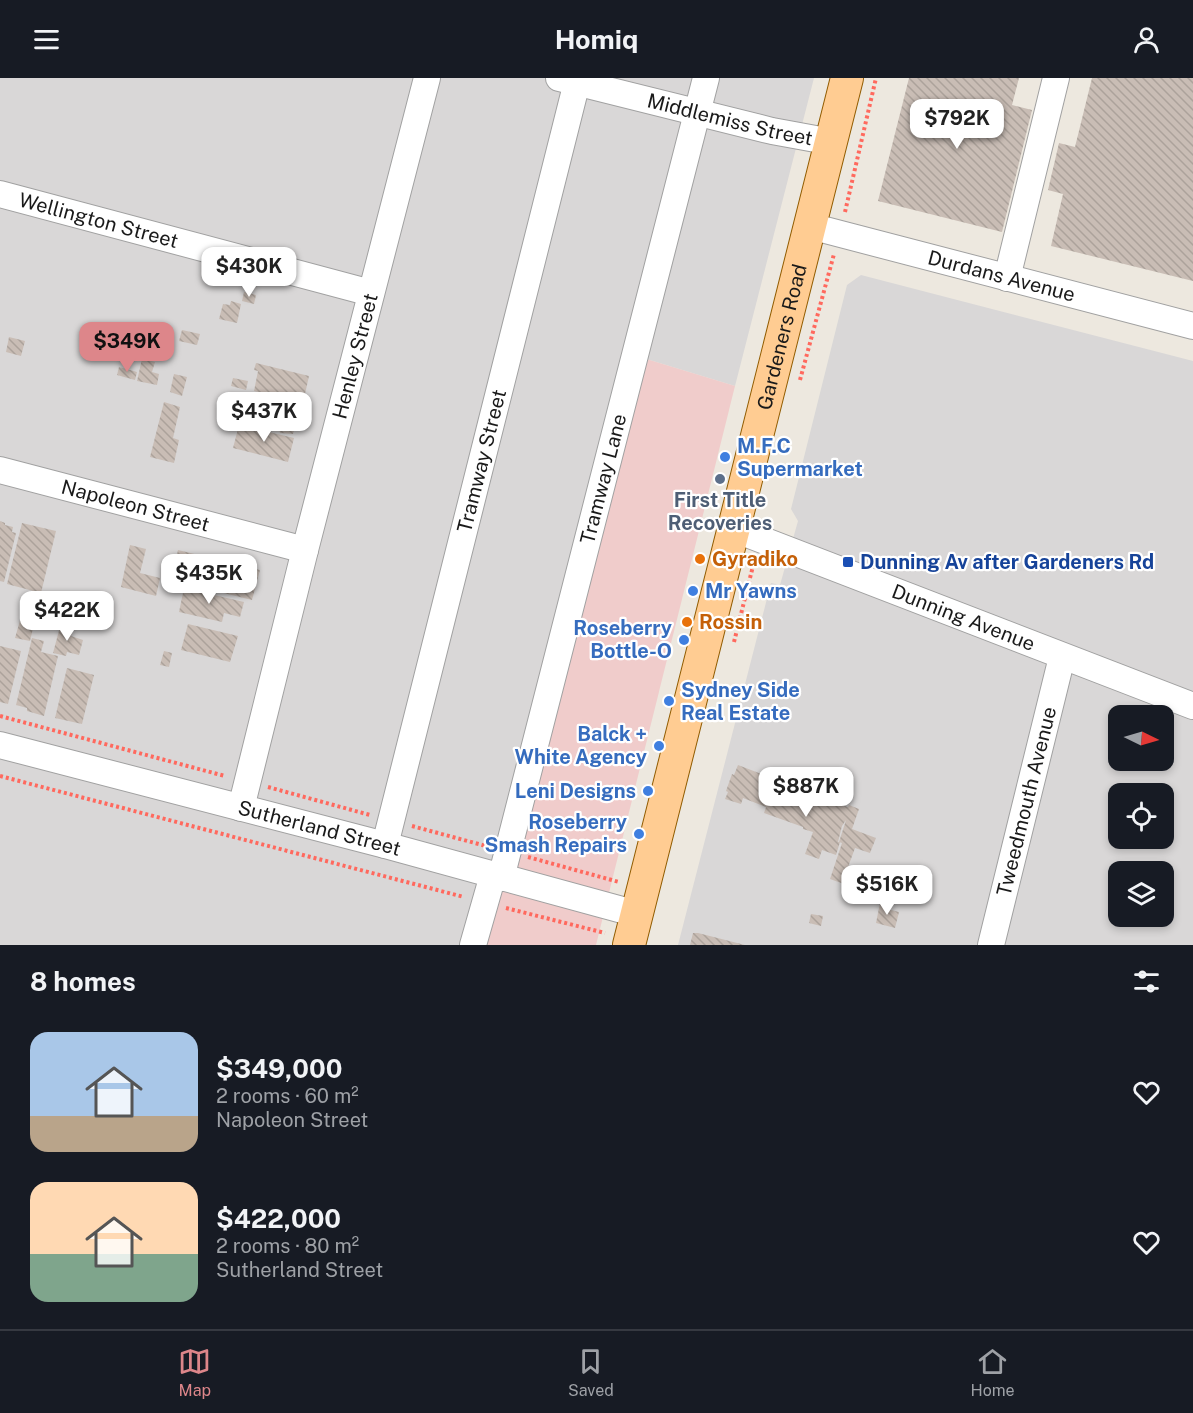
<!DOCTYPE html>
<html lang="en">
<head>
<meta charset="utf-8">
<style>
  :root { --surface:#171b24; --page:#20242c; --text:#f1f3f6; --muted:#9ea1a6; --line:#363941; --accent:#dd868a }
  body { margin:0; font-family:"Public Sans",sans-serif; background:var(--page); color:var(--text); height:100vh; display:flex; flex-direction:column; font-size:22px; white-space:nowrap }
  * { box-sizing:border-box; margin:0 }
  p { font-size:20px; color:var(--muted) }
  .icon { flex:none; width:33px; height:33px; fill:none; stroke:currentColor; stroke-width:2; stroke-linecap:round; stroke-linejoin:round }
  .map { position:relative; height:867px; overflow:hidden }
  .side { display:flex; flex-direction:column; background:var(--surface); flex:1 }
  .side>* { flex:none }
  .needle { width:39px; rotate:95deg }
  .tools { position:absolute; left:1108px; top:627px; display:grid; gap:12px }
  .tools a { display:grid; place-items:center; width:66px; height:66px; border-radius:12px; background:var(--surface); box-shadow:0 3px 9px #0003; font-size:30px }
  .price { position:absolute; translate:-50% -51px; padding:0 14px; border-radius:12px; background:#fff; color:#222; font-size:20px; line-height:39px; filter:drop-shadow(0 2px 3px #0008) }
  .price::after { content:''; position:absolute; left:50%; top:36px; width:18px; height:14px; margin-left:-9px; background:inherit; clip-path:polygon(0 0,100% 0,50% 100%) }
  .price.current { background:var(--accent); color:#111 }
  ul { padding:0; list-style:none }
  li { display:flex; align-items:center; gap:18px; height:150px; padding:0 30px }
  li span { display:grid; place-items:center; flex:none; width:168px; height:120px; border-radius:18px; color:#555 }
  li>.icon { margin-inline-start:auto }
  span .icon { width:72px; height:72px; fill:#fffc; stroke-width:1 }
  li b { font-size:26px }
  h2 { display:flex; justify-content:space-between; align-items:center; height:72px; padding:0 30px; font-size:26px }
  header { display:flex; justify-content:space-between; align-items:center; height:78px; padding:0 30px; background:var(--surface); font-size:27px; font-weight:700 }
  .tabs { display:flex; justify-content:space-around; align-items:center; height:84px; border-top:2px solid var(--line); background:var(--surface); font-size:16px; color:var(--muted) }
  .tabs a { display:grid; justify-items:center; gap:3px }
  .tabs .current { color:var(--accent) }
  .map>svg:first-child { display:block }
</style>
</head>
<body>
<header><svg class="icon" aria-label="menu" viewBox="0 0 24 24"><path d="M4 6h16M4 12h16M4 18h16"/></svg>Homiq<svg class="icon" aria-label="person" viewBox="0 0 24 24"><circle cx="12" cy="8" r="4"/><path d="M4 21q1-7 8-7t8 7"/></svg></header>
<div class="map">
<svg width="1193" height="867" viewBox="0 0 1193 867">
  <defs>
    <pattern id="building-back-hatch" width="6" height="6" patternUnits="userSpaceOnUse" patternTransform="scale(1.5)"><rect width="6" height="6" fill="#c9bdb5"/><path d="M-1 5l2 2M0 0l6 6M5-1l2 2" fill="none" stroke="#aca29b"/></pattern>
  </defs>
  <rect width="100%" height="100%" fill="#ede8df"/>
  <!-- residential -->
  <path fill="#d9d7d7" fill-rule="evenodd" d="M0 0H814L735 308 643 280 481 867H0Z
    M861 197 1193 283V867H678L771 505 780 507 798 443 791 431 847 207ZM1119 638H1164V682H1119ZM1119 716H1164V760H1119ZM1119 794H1164V838H1119Z"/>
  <!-- commercial -->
  <path fill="#f0cccb" d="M643 280 735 308 596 867H481Z"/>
  <!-- building -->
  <path fill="url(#building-back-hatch)" d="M909 0H1019L1012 27 1032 32 1002 154 878 123Z
    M1092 0H1193V203L1051 168 1063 116 1048 112 1059 65 1075 69Z
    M244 214 256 217 254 226 242 223Z
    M231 223 241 226 237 245 219 241 223 226 230 227Z
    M182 252 200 256 197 267 179 263Z
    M9 259 25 263 21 278 6 274Z
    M142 281 155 284 152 294 159 296 157 307 137 303Z
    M256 285 309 298 303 325 254 313 258 293 254 292Z
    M119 289 137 294 135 302 117 297Z
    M174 296 187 299 182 318 170 314Z
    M233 300 248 303 246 312 231 308Z
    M231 314 300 331 293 356 280 355 279 351 225 338Z
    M164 324 180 329 173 360 179 362 174 385 150 379Z
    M239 347 294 360 288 384 233 370Z
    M0 443 5 445V447L13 449 12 454 16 455 4 504 0 503Z
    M22 445 56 453 41 515 7 506Z
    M130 467 146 471 140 495 160 500 156 518 121 509Z
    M178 472 260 492 252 522 171 502Z
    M184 510 244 524 240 539 224 535 222 544 179 534Z
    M42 517 54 520 49 541 37 538Z
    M21 539 35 542 30 563 15 560Z
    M61 545 74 548 71 558 83 562 79 577 67 574 66 578 53 575Z
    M188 546 238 558 230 584 181 572Z
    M32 560 44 563 41 574 58 578 44 638 27 633V630L16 627Z
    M0 568 21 573 8 626 0 624Z
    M164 573 172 575 169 589 160 587Z
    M67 590 94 597 82 646 55 640Z
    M738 687 787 706 788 703 799 707 816 714 815 717 848 729 849 727 859 731 852 751 876 760 870 775 855 770 847 792 863 797 858 811 830 801 842 765 839 764 846 742 842 748 838 764H840L836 777 822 772 819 781 805 776 813 754 803 751V749L764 735 766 729 743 720 741 726 725 721 728 714 726 713 732 696 734 697Z
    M850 811 870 817 867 826 848 821Z
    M880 825 887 827V831L899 834 895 850 876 845Z
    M811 836 823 838 821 848 809 845Z
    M693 855H698L745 867H690Z"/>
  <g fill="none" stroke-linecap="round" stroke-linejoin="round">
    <!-- minor casing -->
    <g stroke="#a1a1a1" stroke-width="28">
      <g id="minor">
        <path id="s1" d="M559 0 772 53 832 64"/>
        <path id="s2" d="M0 116 371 215"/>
        <path id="s3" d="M810 148 1193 248"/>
        <path d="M1007 200 1056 0"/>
        <path id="s4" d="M0 392 305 472"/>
        <path id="s5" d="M734 451 1193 628"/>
        <path id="s6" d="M0 667 385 767 637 836"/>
        <path id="s7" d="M241 730 305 472 427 0"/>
        <path id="s8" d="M385 767 578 0"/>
        <path id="s9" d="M501 800 706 0"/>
        <path d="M473 867 493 797"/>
        <path id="s10" d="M991 867 1062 579"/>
      </g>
    </g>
    <!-- major casing -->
    <g stroke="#915c00" stroke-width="34">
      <g id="major">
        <path id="s11" d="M629 867 847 0"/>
      </g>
    </g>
    <!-- path -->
    <path stroke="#ff695e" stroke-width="4" stroke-dasharray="3 3" stroke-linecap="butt" d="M845 134 876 0
      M800 302 834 176
      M734 564 754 484
      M0 638 225 698
      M0 698 464 819
      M268 709 370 737
      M412 748 486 768
      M528 779 619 804
      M506 830 605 855"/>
    <!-- minor -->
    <use href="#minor" stroke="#fff" stroke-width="26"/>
    <!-- major -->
    <use href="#major" stroke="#ffcc92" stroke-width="32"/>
  </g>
  <!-- markers -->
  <g fill="#3f7fe0" stroke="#fff" stroke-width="2">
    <circle cx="725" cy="379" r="6"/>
    <circle cx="693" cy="513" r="6"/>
    <circle cx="684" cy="562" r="6"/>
    <circle cx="669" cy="623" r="6"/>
    <circle cx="659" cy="668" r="6"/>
    <circle cx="648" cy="713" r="6"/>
    <circle cx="639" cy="756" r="6"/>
  </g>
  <circle fill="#5c6f8a" stroke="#fff" stroke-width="2" cx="720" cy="401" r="6"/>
  <g fill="#e8710a" stroke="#fff" stroke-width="2">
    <circle cx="700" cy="481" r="6"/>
    <circle cx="687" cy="544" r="6"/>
  </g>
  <rect fill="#1a4fb4" stroke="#fff" stroke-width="2" x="842" y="478" width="12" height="12" rx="3"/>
  <g text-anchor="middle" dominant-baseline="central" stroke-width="4.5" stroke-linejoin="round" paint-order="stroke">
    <!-- street labels -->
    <g font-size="20" fill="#1a1a1a" stroke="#fff">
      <text stroke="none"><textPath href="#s1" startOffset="176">Middlemiss Street</textPath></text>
      <text stroke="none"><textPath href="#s2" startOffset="102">Wellington Street</textPath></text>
      <text stroke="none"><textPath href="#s3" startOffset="198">Durdans Avenue</textPath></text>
      <text stroke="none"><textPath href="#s11" startOffset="627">Gardeners Road</textPath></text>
      <text stroke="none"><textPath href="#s7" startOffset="466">Henley Street</textPath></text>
      <text stroke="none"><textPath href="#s8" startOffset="396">Tramway Street</textPath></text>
      <text stroke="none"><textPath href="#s9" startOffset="412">Tramway Lane</textPath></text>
      <text stroke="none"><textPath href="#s4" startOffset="140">Napoleon Street</textPath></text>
      <text stroke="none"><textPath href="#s5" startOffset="246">Dunning Avenue</textPath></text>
      <text stroke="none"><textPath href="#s10" startOffset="148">Tweedmouth Avenue</textPath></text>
      <text stroke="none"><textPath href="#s6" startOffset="330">Sutherland Street</textPath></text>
    </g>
    <!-- shop labels -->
    <g font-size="20" font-weight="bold" fill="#366cbe" stroke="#fff" text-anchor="end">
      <text x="737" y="368" text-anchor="start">M.F.C<tspan x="737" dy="23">Supermarket</tspan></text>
      <text x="705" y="513" text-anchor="start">Mr Yawns</text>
      <text x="672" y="550">Roseberry<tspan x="672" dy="23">Bottle-O</tspan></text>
      <text x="681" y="612" text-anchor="start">Sydney Side<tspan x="681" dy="23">Real Estate</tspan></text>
      <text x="647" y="656">Balck +<tspan x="647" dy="23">White Agency</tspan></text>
      <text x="636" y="713">Leni Designs</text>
      <text x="627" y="744">Roseberry<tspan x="627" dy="23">Smash Repairs</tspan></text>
    </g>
    <!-- service labels -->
    <g font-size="20" font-weight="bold" fill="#4e5e75" stroke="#fff">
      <text x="720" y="422">First Title<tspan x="720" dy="23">Recoveries</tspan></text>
    </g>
    <!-- food labels -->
    <g font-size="20" font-weight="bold" fill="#c56008" stroke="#fff" text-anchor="start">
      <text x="712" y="481">Gyradiko</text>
      <text x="699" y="544">Rossin</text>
    </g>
    <!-- transit labels -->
    <g font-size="20" font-weight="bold" fill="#164399" stroke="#fff" text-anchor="start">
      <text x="860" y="484">Dunning Av after Gardeners Rd</text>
    </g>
  </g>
</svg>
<div class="tools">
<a><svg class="needle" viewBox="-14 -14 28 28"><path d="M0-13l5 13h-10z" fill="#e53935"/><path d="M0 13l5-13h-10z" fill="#9ea1a6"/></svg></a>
<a><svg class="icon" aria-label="locate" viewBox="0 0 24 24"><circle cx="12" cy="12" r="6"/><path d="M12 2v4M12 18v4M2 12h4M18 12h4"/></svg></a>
<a><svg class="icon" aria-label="layers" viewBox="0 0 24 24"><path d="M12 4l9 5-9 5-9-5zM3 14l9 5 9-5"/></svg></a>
</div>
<b class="price" style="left:957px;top:72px">$792K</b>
<b class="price" style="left:249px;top:220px">$430K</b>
<b class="price current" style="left:127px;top:295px">$349K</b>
<b class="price" style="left:264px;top:365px">$437K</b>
<b class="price" style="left:209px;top:527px">$435K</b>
<b class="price" style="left:67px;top:564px">$422K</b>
<b class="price" style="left:806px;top:740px">$887K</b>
<b class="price" style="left:887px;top:838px">$516K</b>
</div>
<section class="side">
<h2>8 homes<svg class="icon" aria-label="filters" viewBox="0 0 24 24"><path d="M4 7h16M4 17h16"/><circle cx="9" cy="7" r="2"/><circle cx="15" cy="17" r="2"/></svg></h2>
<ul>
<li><span style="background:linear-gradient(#a9c7e8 70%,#b9a48a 0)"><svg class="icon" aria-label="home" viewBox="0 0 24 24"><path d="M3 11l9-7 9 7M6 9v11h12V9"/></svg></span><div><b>$349,000</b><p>2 rooms · 60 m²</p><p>Napoleon Street</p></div><svg class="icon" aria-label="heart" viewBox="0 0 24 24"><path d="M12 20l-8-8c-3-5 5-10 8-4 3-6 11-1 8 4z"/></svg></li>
<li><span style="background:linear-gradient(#ffd9b3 60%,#7fa58c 0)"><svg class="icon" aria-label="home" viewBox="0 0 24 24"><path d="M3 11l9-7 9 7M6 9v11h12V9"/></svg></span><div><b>$422,000</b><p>2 rooms · 80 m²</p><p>Sutherland Street</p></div><svg class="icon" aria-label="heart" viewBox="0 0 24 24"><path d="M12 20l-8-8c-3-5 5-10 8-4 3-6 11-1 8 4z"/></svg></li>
</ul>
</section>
<nav class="tabs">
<a class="current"><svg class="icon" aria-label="map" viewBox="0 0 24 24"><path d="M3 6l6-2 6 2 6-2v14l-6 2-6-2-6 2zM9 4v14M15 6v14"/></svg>Map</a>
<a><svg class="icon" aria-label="saved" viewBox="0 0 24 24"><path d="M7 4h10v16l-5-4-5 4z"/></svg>Saved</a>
<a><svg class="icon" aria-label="home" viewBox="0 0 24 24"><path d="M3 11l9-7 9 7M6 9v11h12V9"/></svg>Home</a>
</nav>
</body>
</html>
